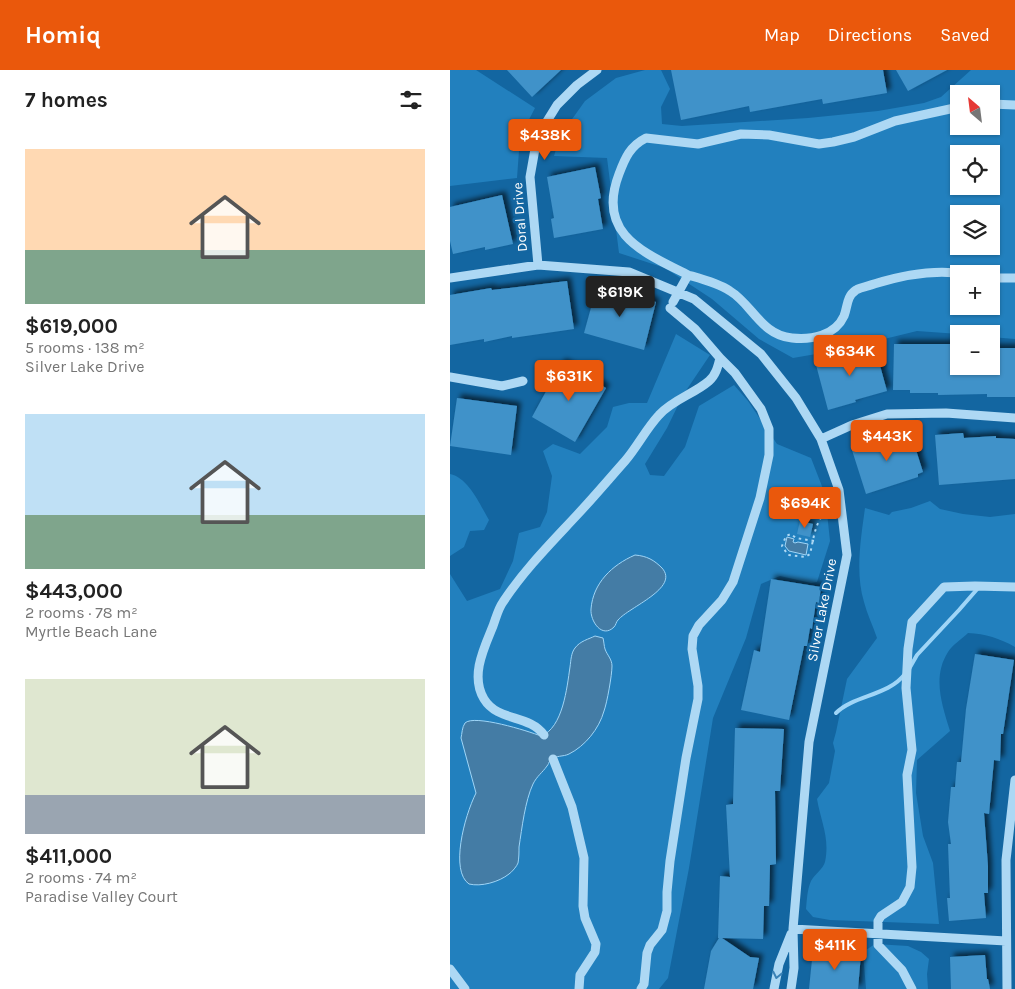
<!DOCTYPE html>
<html lang="en">
<head>
<meta charset="utf-8">
<style>
  :root { --surface:#fff; --page:#f2f2f2; --text:#222; --muted:#767676; --accent:#ea580c }
  body { margin:0; font-family:Karla,sans-serif; background:var(--page); color:var(--text); height:100vh; display:flex; flex-direction:column; font-size:19px; white-space:nowrap }
  * { box-sizing:border-box; margin:0 }
  p { font-size:16px; color:var(--muted) }
  .icon { flex:none; width:28px; height:28px; fill:none; stroke:currentColor; stroke-width:2; stroke-linecap:round; stroke-linejoin:round }
  .map { position:relative; flex:1; overflow:hidden }
  .sheet { display:flex; flex-direction:column; background:var(--surface); width:450px }
  .sheet>* { flex:none }
  .needle { width:32px; rotate:332deg }
  .tools { position:absolute; left:500px; top:15px; display:grid; gap:10px }
  .tools a { display:grid; place-items:center; width:50px; height:50px; border-radius:0px; background:var(--surface); box-shadow:0 1px 4px #0004; font-size:25px }
  .price { position:absolute; translate:-50% -42px; padding:0 11px; border-radius:5px; background:var(--accent); color:#fff; font-size:16px; line-height:32px; filter:drop-shadow(0 1px 2px #0008) }
  .price::after { content:''; position:absolute; left:50%; top:30px; width:15px; height:11px; margin-left:-8px; background:inherit; clip-path:polygon(0 0,100% 0,50% 100%) }
  .price.current { background:#222; color:#fff }
  ul { padding:0; list-style:none }
  li { display:grid; align-content:center; gap:10px; height:265px; padding:0 25px }
  li span { display:grid; place-items:center; height:155px; border-radius:0px; color:#555 }
  li>.icon { margin-inline-start:auto }
  span .icon { width:90px; height:90px; fill:#fffc; stroke-width:1 }
  li b { font-size:21px }
  h2 { display:flex; justify-content:space-between; align-items:center; height:60px; padding:0 25px; font-size:21px }
  header { display:flex; align-items:center; gap:30px; box-sizing:border-box; height:70px; padding:0 25px; background:var(--accent); color:#fff }
  header strong { font-size:24px }
  nav { display:flex; gap:28px; margin-inline-start:auto; font-size:18px }
  main { display:flex; flex:1; min-height:0 }
  .map>svg:first-child { display:block }
</style>
</head>
<body>
<header>
<strong>Homiq</strong>
<nav><a>Map</a><a>Directions</a><a>Saved</a></nav>
</header>
<main>
<section class="sheet">
<h2>7 homes<svg class="icon" aria-label="filters" viewBox="0 0 24 24"><path d="M4 7h16M4 17h16"/><circle cx="9" cy="7" r="2"/><circle cx="15" cy="17" r="2"/></svg></h2>
<ul>
<li><span style="background:linear-gradient(#ffd9b3 65%,#7fa58c 0)"><svg class="icon" aria-label="home" viewBox="0 0 24 24"><path d="M3 11l9-7 9 7M6 9v11h12V9"/></svg></span><div><b>$619,000</b><p>5 rooms · 138 m²</p><p>Silver Lake Drive</p></div></li>
<li><span style="background:linear-gradient(#bfe0f5 65%,#7fa58c 0)"><svg class="icon" aria-label="home" viewBox="0 0 24 24"><path d="M3 11l9-7 9 7M6 9v11h12V9"/></svg></span><div><b>$443,000</b><p>2 rooms · 78 m²</p><p>Myrtle Beach Lane</p></div></li>
<li><span style="background:linear-gradient(#dfe7d0 75%,#9aa5b1 0)"><svg class="icon" aria-label="home" viewBox="0 0 24 24"><path d="M3 11l9-7 9 7M6 9v11h12V9"/></svg></span><div><b>$411,000</b><p>2 rooms · 74 m²</p><p>Paradise Valley Court</p></div></li>
</ul>
</section>
<div class="map">
<svg width="565" height="919" viewBox="0 0 565 919">
  <defs>
    <filter id="shadow"><feDropShadow dx="4" dy="-4" stdDeviation="2.5" flood-color="#0009"/></filter>
  </defs>
  <rect width="100%" height="100%" fill="#1366a1"/>
  <!-- green -->
  <path fill="#2280be" fill-rule="evenodd" d="M0 0H26L85 38 70 67 67 108 0 116Z
    M195 0H211L220 19 211 37 212 54 232 56 358 48 428 41 474 33 491 27 521 0H565V269L541 267V264H509L467 261 389 280 343 288 309 269 262 229 215 198 169 183 157 88 104 86 110 66 135 31 166 8ZM509 24H541V56H509ZM509 84H541V116H509ZM509 144H541V176H509ZM509 204H541V236H509Z
    M226 264 260 285 233 325 217 358 195 394 200 405 214 406 235 377 249 336 284 315 298 331 327 374 361 388 375 424 380 471 367 512 361 513 330 506 311 514 296 568 263 648 239 798 218 908 209 919H0V504L17 531 50 519 63 491 69 463 90 457 97 442 102 406 93 381 103 374 130 384 157 357 163 337 179 333H197Z
    M0 404C19 408 30 435 39 450L34 460 20 461 14 477 0 486Z
    M480 431 490 439 513 444 540 447 565 444V577C549 568 536 564 518 563 512 569 502 575 498 582 482 607 492 635 500 661L467 690 466 723 473 766 483 793 489 854 380 850 363 847 356 839C357 830 357 820 361 811 365 804 373 799 375 792 380 768 371 752 367 729L379 713 385 681 383 673 386 662 397 609 427 568C423 556 417 544 414 532 405 502 411 468 415 438L439 445 442 442 461 438Z
    M425 874 458 876 471 882 479 889 477 904 478 919H416L413 882Z"/>
  <!-- water -->
  <path fill="#447ca5" stroke="#9fd5f7" d="M337 467 344 469 343 472 345 473 348 472 358 474 356 485 339 481 335 476Z
    M185 485C197 486 204 490 212 498 230 518 179 537 168 550 166 552 166 555 164 557 152 569 140 551 141 539 143 513 162 495 185 485Z
    M145 566 153 568C154 572 154 576 155 579 157 585 162 589 162 596 162 605 157 633 154 641 149 659 135 676 119 684 113 687 106 685 101 690 97 694 100 692 97 696 92 703 87 706 83 714 75 731 72 758 69 777 69 782 69 788 68 793 67 796 62 802 59 804 49 812 31 817 19 814 0 801 14 747 26 723L11 668C12 664 12 657 15 653 24 644 78 661 91 666 113 658 117 617 120 597 121 590 121 583 125 578 130 571 139 569 145 566Z"/>
  <g fill="none" stroke-linecap="round" stroke-linejoin="round">
    <!-- stream -->
    <path stroke="#9fd5f7" stroke-width="4" d="M459 599 467 585 509 540 529 517
      M386 643C404 625 438 626 455 604"/>
  </g>
  <!-- building -->
  <path fill="#4092c9" filter="url(#shadow)" d="M57 0H111L82 27Z
    M221 0H433L437 23 373 34 372 29 300 42 299 36 231 50Z
    M446 0H497L458 21Z
    M145 97 151 128 148 129 153 159 104 168 101 149 104 148 97 107Z
    M52 125 63 174 35 180V177L3 184 0 171V137Z
    M117 211 124 259 62 268V266L34 272V269L0 275V225L41 218 42 220Z
    M147 216 206 232 194 280 134 263Z
    M444 274H506V296H541V278H565V327H537V324L488 325V323H460V320H443Z
    M417 277 419 283 426 281 437 321 405 330 406 332 378 340 365 291Z
    M112 292 156 318 125 372 82 347Z
    M7 328 67 336 61 385 0 376Z
    M460 361 473 402 468 404V407L416 424 401 377Z
    M513 363 514 368 546 366V368L565 369V409L489 415 485 365Z
    M350 451 363 454 360 467 347 464Z
    M321 509 371 517 369 533 366 532 362 559 360 558 357 576H354L339 650 291 640 304 580 310 582Z
    M525 584 564 590 553 664H551L550 691 544 690 539 744 534 743 538 796V823H534L536 848 499 851 497 828H500L498 774H501L498 752 501 717H505L507 692H511L516 639Z
    M285 658 334 659 330 721H325L326 794 320 795 319 836H314L313 869 272 868 300 887 309 888 303 919H254L261 881 269 868H268L270 806 280 807 276 735 283 734Z
    M363 880 411 884 408 919H359Z
    M535 885 537 909H538L540 919H501L500 887Z"/>
  <g fill="none" stroke-linecap="round" stroke-linejoin="round">
    <!-- path -->
    <path stroke="#add8f4" stroke-width="2" stroke-dasharray="2.5 4" stroke-linecap="butt" d="M364 471 346 468 341 464 336 466 332 476 338 485 355 487 360 484C364 468 365 446 382 438"/>
    <!-- minor -->
    <path stroke="#add8f4" stroke-width="9" d="M541 34 565 35
      M88 195 80 107 85 79 94 56 107 35 127 15 147 0
      M238 205C252 209 268 213 280 221 302 234 311 265 342 268 361 270 385 266 394 246 398 236 396 227 406 220 411 217 419 216 424 214 453 205 484 199 514 204
      M0 208 88 195 179 202 244 229 311 284 346 328 371 369 389 420 397 485 359 672 343 859 344 898 341 919
      M541 208H565
      M223 232 238 205C193 182 146 164 169 104 175 88 180 76 196 68L248 74 291 64 319 65 369 74 383 72 404 67 445 51 509 37
      M220 238 245 259 270 288
      M0 307 52 316 73 311
      M371 369 402 355 437 344 496 343 565 348
      M94 665C79 644 48 652 34 629 20 606 34 578 43 556 46 548 48 539 53 532 74 500 101 473 127 445 143 428 159 409 175 391 187 377 196 359 209 345 222 330 244 324 259 311 266 305 268 296 270 288L285 303 311 339 319 359V385L310 428 283 512 272 530 249 555 243 566 242 579 248 616V629L236 688 220 791 217 822V841L212 860 200 875 197 883 194 914 191 919
      M103 689 122 737 134 788 133 836 135 848 146 874 145 882 130 905 129 919
      M343 859 556 871
      M0 899 15 919
      M324 919 329 894 341 864
      M462 919 452 900 428 875V851L431 846 452 832 460 817 462 797 457 705 462 680 456 618 458 579 462 552 494 517 525 516 565 517
      M557 919 556 790 565 710"/>
  </g>
  <!-- one-way arrows -->
  <defs><path id="oneway-chevron" d="M-2-3.5L2.5 0L-2 3.5" fill="none" stroke-width="1.6" stroke-linecap="round" stroke-linejoin="round" transform="scale(1.25)"/></defs>
  <use stroke="#3a82b6" href="#oneway-chevron" transform="translate(327 905) rotate(102)"/>
  <g text-anchor="middle" dominant-baseline="central" stroke-width="5" stroke-linejoin="round" paint-order="stroke">
    <!-- street labels -->
    <g font-size="14" fill="#fff" stroke="#1366a1">
      <text transform="translate(70 147) rotate(-94)">Doral Drive</text>
      <text transform="translate(372 540) rotate(-79)">Silver Lake Drive</text>
    </g>
  </g>
</svg>
<div class="tools">
<a><svg class="needle" viewBox="-14 -14 28 28"><path d="M0-13l5 13h-10z" fill="#e53935"/><path d="M0 13l5-13h-10z" fill="#767676"/></svg></a>
<a><svg class="icon" aria-label="locate" viewBox="0 0 24 24"><circle cx="12" cy="12" r="6"/><path d="M12 2v4M12 18v4M2 12h4M18 12h4"/></svg></a>
<a><svg class="icon" aria-label="layers" viewBox="0 0 24 24"><path d="M12 4l9 5-9 5-9-5zM3 14l9 5 9-5"/></svg></a>
<a>+</a>
<a>−</a>
</div>
<b class="price" style="left:95px;top:91px">$438K</b>
<b class="price current" style="left:170px;top:248px">$619K</b>
<b class="price" style="left:400px;top:307px">$634K</b>
<b class="price" style="left:119px;top:332px">$631K</b>
<b class="price" style="left:437px;top:392px">$443K</b>
<b class="price" style="left:355px;top:459px">$694K</b>
<b class="price" style="left:385px;top:901px">$411K</b>
</div>
</main>
</body>
</html>
